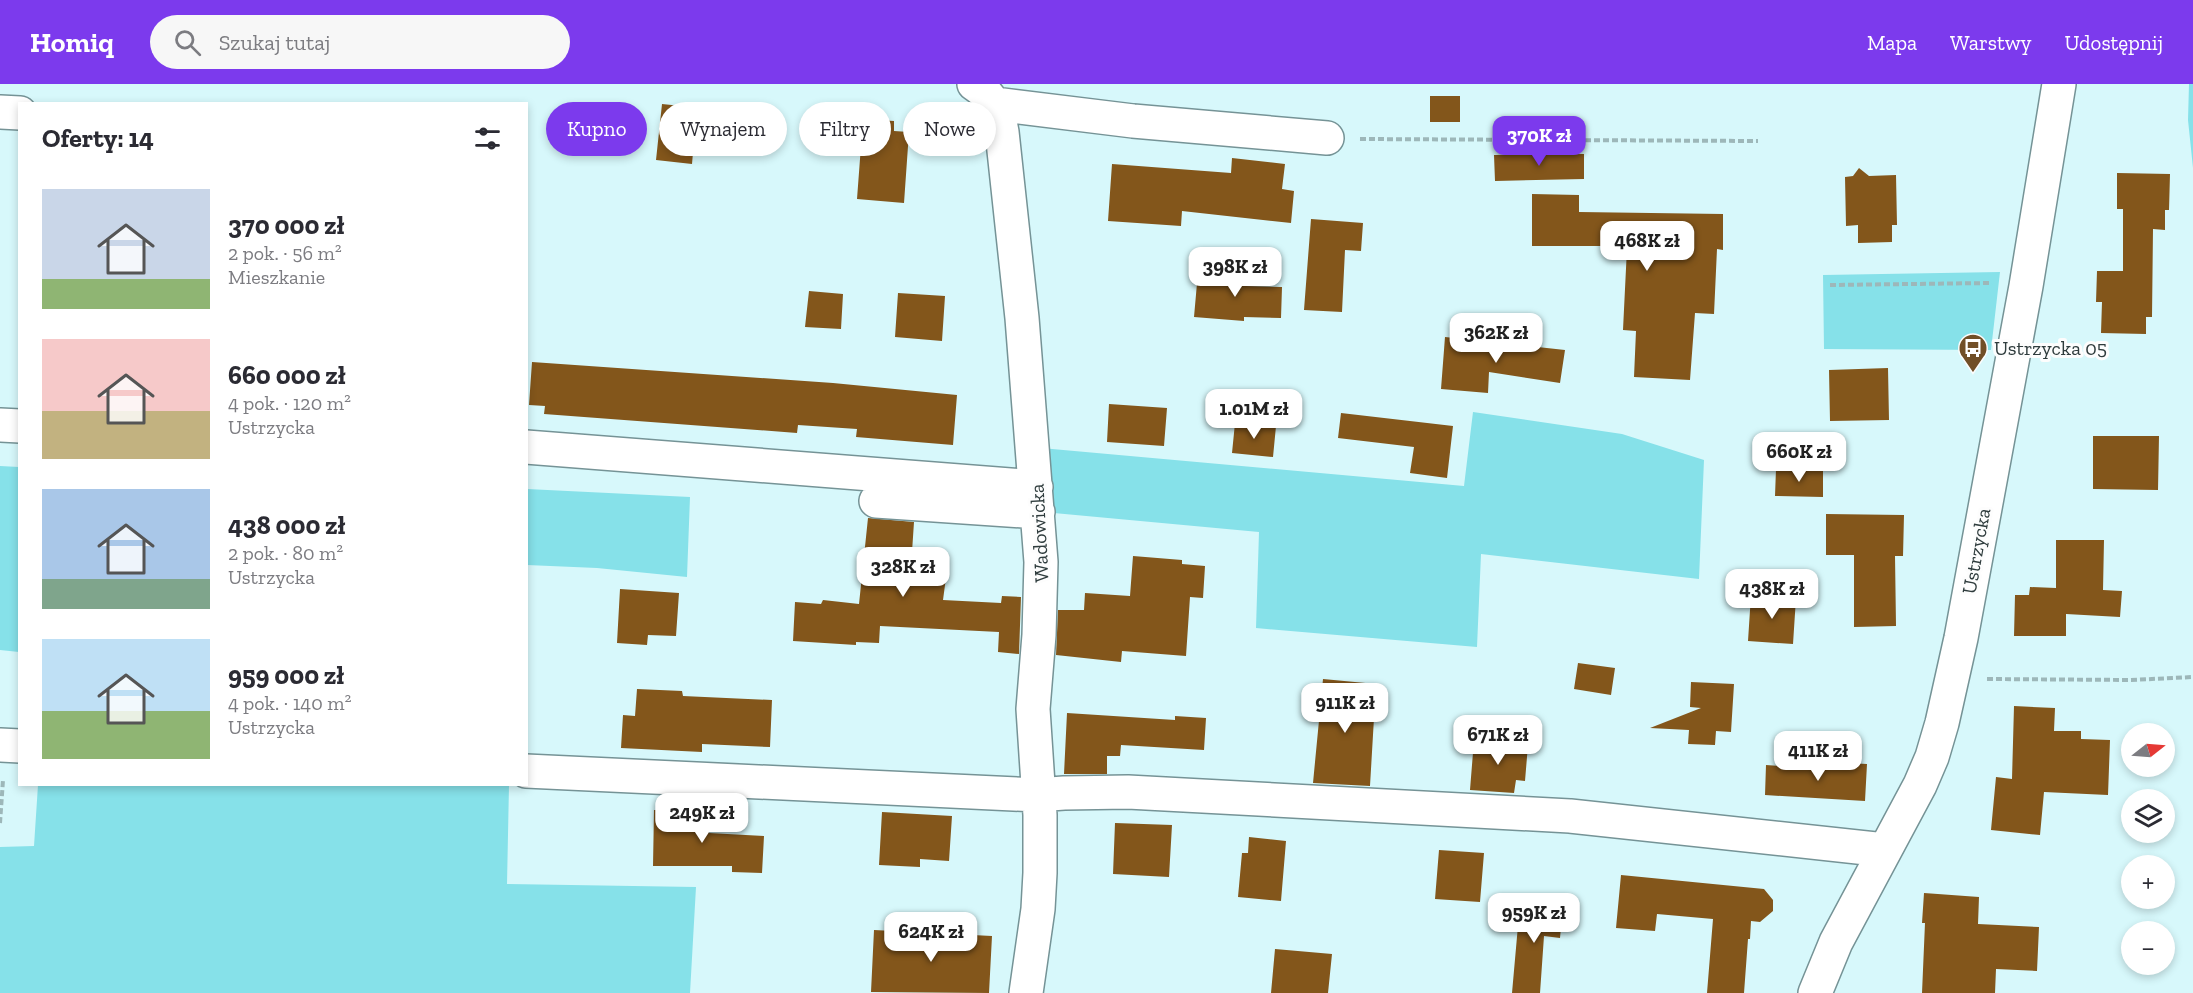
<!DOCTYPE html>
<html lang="pl">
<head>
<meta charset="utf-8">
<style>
  :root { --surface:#fff; --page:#f7f7f7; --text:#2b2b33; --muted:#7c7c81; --accent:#7c3aed }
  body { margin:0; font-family:"Zilla Slab",serif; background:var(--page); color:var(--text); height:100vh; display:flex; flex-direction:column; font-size:22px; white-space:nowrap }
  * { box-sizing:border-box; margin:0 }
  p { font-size:20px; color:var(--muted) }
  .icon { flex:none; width:33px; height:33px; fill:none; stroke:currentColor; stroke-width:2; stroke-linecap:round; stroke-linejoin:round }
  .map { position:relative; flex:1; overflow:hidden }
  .details { position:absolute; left:18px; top:18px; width:510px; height:684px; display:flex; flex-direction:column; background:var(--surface); border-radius:0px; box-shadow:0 3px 9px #0003 }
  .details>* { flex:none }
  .guide { position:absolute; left:546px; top:18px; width:570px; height:54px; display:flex; gap:12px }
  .needle { width:39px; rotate:73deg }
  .buttons { position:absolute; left:2121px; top:639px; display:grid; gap:12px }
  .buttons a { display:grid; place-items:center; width:54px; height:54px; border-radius:50%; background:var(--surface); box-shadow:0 3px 9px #0003; font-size:30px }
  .price { position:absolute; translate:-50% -51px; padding:0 14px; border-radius:12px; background:#fff; color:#222; font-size:20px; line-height:39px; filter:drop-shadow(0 2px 3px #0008) }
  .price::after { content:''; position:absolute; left:50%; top:36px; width:18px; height:14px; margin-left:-9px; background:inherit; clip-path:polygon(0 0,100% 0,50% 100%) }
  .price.current { background:var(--accent); color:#fff }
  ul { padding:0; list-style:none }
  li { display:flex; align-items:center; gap:18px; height:150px; padding:0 24px }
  li span { display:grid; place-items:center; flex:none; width:168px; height:120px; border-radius:0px; color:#555 }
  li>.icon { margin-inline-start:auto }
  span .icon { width:72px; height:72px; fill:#fffc; stroke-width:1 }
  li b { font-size:26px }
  h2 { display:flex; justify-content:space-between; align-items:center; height:72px; padding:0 24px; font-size:26px }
  .chip { padding:0 21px; border-radius:27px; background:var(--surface); box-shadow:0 3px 9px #0003; font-size:21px; line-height:54px }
  .chip.current { background:var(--accent); color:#fff }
  header { display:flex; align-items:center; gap:36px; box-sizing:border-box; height:84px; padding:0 30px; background:var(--accent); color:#fff }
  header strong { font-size:28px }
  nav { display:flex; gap:33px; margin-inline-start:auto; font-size:21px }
  .search { width:420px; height:54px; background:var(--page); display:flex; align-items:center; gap:15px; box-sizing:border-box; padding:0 21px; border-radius:33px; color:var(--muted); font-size:22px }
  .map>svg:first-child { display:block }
</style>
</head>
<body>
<header>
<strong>Homiq</strong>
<div class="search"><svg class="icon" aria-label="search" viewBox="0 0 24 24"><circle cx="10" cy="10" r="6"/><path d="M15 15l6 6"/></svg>Szukaj tutaj</div>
<nav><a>Mapa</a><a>Warstwy</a><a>Udostępnij</a></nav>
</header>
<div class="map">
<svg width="2193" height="909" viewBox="0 0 2193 909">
  <rect width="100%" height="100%" fill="#d7f8fb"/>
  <!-- green -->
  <path fill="#86e1e9" d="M2189 0H2193V84L2188 36Z
    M2000 188 1991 266 1824 265 1823 191Z
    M1473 328 1622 350 1704 376 1699 495 1481 470 1477 563 1256 544 1259 448 1043 428 1041 364 1464 402Z
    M0 382 19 383V568L0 566Z
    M527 405 690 413 687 493 597 484 527 481Z
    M38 701H509L507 800 696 803 690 909H0V763L34 762Z"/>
  <!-- building -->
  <path fill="#83561b" d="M1430 12H1460V38H1430Z
    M662 20 719 26 715 59 694 57 692 80 656 76Z
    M863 35 894 37V47L909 48 904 119 857 115Z
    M1584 70V95L1495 97 1494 71Z
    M1232 74 1285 80 1282 105 1294 107 1291 139 1182 127 1181 142 1108 137 1112 80 1231 89Z
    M1859 84 1869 92 1896 91 1897 141H1892V158L1858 159V141L1846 142 1845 93 1853 92Z
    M2117 89 2170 90 2169 126H2165V146L2153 145 2152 233H2146V250L2101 249 2102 218H2096L2097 187H2123V125H2117Z
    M1532 110 1579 111V128L1723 130V166L1717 165 1714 230 1695 229 1690 296 1634 293 1636 247 1623 246 1627 164H1621L1622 162H1532Z
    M1311 135 1363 139 1361 167 1345 166 1342 228 1304 226Z
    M1198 188 1247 192 1246 202 1282 203 1281 234 1244 233V237L1194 233Z
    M809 207 843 210 841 245 805 243Z
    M898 209 945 212 942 257 895 253Z
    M1445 253 1565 266 1560 299 1489 288 1488 309 1441 305Z
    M532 278 833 299 957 311 953 361 856 353 857 345 798 341 797 349 544 330 545 322 529 321Z
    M1888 284 1889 336 1830 337 1829 286Z
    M1109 320 1167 324 1164 362 1107 358Z
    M1341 329 1453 342 1447 394 1410 389 1414 363 1338 354Z
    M1235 339 1276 342 1273 373 1232 369Z
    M2093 352H2159L2158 406 2093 405Z
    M1776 385 1823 387V413L1775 412Z
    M1826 430 1904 431 1903 472H1895L1896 542 1854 543V471H1826Z
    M868 434 914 438 912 468 949 471 943 516 1001 519 1002 512 1021 513 1019 570 998 568 999 548 880 542 879 559 856 558V561L793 557 795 518 821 520 823 516 859 520Z
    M2056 456H2104L2103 506 2122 507 2120 533 2066 530V552H2014L2015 511H2029L2030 503 2056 504Z
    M1133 472 1182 476V480L1205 482 1203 514 1190 513 1186 572 1122 567 1121 578 1056 571 1058 526H1084L1085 509 1130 512Z
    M620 505 679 509 676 552 648 551 647 561 617 559Z
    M1751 511 1796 514 1793 560 1748 557Z
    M1578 579 1615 584 1611 611 1574 605Z
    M1323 595 1376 600 1370 702 1313 699Z
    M1691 598 1734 600 1731 648 1716 647 1715 661 1688 660 1689 646 1650 644 1701 624 1690 623Z
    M637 605 682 607 683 612 772 616 770 663 702 660V668L621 664 623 631 635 632Z
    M2014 622 2055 624 2054 647H2081V655L2110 656 2108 711 2044 708 2040 751 1991 746 1996 693 2012 695Z
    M1067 629 1175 636V632L1206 634 1204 666 1121 661 1120 672H1107V690H1064Z
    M1474 656 1528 661 1525 697 1516 696 1514 709 1470 706Z
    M1829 678 1867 680 1865 717 1765 711 1766 681 1829 685Z
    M654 726 709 727V749L764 752 762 789 732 788V782H653Z
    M882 728 952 732 949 777 920 775V783L879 781Z
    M1115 739 1172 741 1169 793 1113 790Z
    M1249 753 1286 757 1281 817 1238 813 1242 769H1248Z
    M1439 766 1484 769 1480 818 1435 815Z
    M1621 791 1764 805 1773 816V827L1760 838 1751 837 1750 855H1748L1744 909H1707L1713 835 1657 830 1655 847 1616 844Z
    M1924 809 1979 813 1978 840 2039 843 2037 887 1996 885 1995 909H1922L1925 839H1922Z
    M1520 819 1563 823 1560 854 1544 852 1540 909H1512Z
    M874 846 992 852 989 909 871 908Z
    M1275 865 1332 870 1328 909H1271Z"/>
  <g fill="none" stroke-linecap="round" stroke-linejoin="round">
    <!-- minor casing -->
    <g stroke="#759396" stroke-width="36">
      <path id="minor" d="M974 0C994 13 998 26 1002 48L1022 234 1041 478 1039 551 1033 625 1040 731V789L1038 825 1026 909
        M995 20 1133 37 1327 54
        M0 28 20 29
        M0 341 20 342
        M526 363 1036 403
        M876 417 1038 428
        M0 661 20 662
        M526 687 1037 711 1064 709 1128 708 1570 732 1885 766
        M1815 909 1836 858 1920 701 1932 673 1942 639 1961 554 2026 202 2059 0"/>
    </g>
    <!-- path -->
    <path stroke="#9db7b9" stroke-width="4" stroke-dasharray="6 3" stroke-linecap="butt" d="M1360 55 1758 57
      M1830 201 1992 199
      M1987 595 2131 596 2193 593
      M0 739 3 696"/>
    <!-- minor -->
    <use href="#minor" stroke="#fff" stroke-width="33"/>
  </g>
  <!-- icons -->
  <defs>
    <g id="bus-pin" transform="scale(1.5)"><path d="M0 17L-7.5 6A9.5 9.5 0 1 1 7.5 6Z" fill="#714f27" stroke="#fdfdfd"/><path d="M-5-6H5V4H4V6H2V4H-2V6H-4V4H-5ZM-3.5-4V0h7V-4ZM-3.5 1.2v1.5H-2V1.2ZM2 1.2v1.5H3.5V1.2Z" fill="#fff"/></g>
  </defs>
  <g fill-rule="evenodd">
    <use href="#bus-pin" x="1973" y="264"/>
  </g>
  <g text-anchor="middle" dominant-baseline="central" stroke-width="6" stroke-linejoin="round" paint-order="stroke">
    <!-- poi labels -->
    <g font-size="20" fill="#2f3c3d" stroke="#fdfdfd" text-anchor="start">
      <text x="1994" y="264">Ustrzycka 05</text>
    </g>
    <!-- street labels -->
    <g font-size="20" fill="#2f3c3d" stroke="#fdfdfd">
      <text transform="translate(1039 449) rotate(-93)">Wadowicka</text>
      <text transform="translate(1976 467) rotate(-80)">Ustrzycka</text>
    </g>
  </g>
</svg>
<div class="buttons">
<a><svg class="needle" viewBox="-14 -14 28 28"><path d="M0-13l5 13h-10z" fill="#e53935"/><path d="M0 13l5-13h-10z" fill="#7c7c81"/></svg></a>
<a><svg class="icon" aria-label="layers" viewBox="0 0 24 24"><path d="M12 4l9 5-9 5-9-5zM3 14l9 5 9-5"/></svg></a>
<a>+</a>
<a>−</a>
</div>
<b class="price current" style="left:1539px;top:83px">370K zł</b>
<b class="price" style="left:1647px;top:188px">468K zł</b>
<b class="price" style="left:1235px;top:214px">398K zł</b>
<b class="price" style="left:1496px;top:280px">362K zł</b>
<b class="price" style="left:1254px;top:356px">1.01M zł</b>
<b class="price" style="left:1799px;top:399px">660K zł</b>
<b class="price" style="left:903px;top:514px">328K zł</b>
<b class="price" style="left:1772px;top:536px">438K zł</b>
<b class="price" style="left:1345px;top:650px">911K zł</b>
<b class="price" style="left:1498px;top:682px">671K zł</b>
<b class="price" style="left:1818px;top:698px">411K zł</b>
<b class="price" style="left:702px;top:760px">249K zł</b>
<b class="price" style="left:1534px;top:860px">959K zł</b>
<b class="price" style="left:931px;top:879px">624K zł</b>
<div class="guide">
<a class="chip current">Kupno</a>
<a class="chip">Wynajem</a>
<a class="chip">Filtry</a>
<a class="chip">Nowe</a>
</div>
<section class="details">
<h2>Oferty: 14<svg class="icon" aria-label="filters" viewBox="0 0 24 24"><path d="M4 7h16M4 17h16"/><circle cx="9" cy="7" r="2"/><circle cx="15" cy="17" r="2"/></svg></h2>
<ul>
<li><span style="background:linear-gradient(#c9d6e8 75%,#8fb573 0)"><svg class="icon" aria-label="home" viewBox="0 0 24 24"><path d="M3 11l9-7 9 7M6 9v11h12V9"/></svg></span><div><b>370 000 zł</b><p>2 pok. · 56 m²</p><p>Mieszkanie</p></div></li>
<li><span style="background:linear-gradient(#f6c9c9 60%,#c2b280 0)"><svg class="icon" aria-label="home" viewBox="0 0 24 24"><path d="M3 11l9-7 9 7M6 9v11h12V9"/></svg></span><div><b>660 000 zł</b><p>4 pok. · 120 m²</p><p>Ustrzycka</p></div></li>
<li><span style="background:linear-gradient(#a9c7e8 75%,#7fa58c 0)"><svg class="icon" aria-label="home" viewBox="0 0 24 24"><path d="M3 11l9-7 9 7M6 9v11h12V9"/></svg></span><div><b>438 000 zł</b><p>2 pok. · 80 m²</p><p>Ustrzycka</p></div></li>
<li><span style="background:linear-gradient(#bfe0f5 60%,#8fb573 0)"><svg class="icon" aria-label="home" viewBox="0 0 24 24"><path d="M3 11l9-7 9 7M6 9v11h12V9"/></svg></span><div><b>959 000 zł</b><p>4 pok. · 140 m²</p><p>Ustrzycka</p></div></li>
</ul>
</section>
</div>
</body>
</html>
